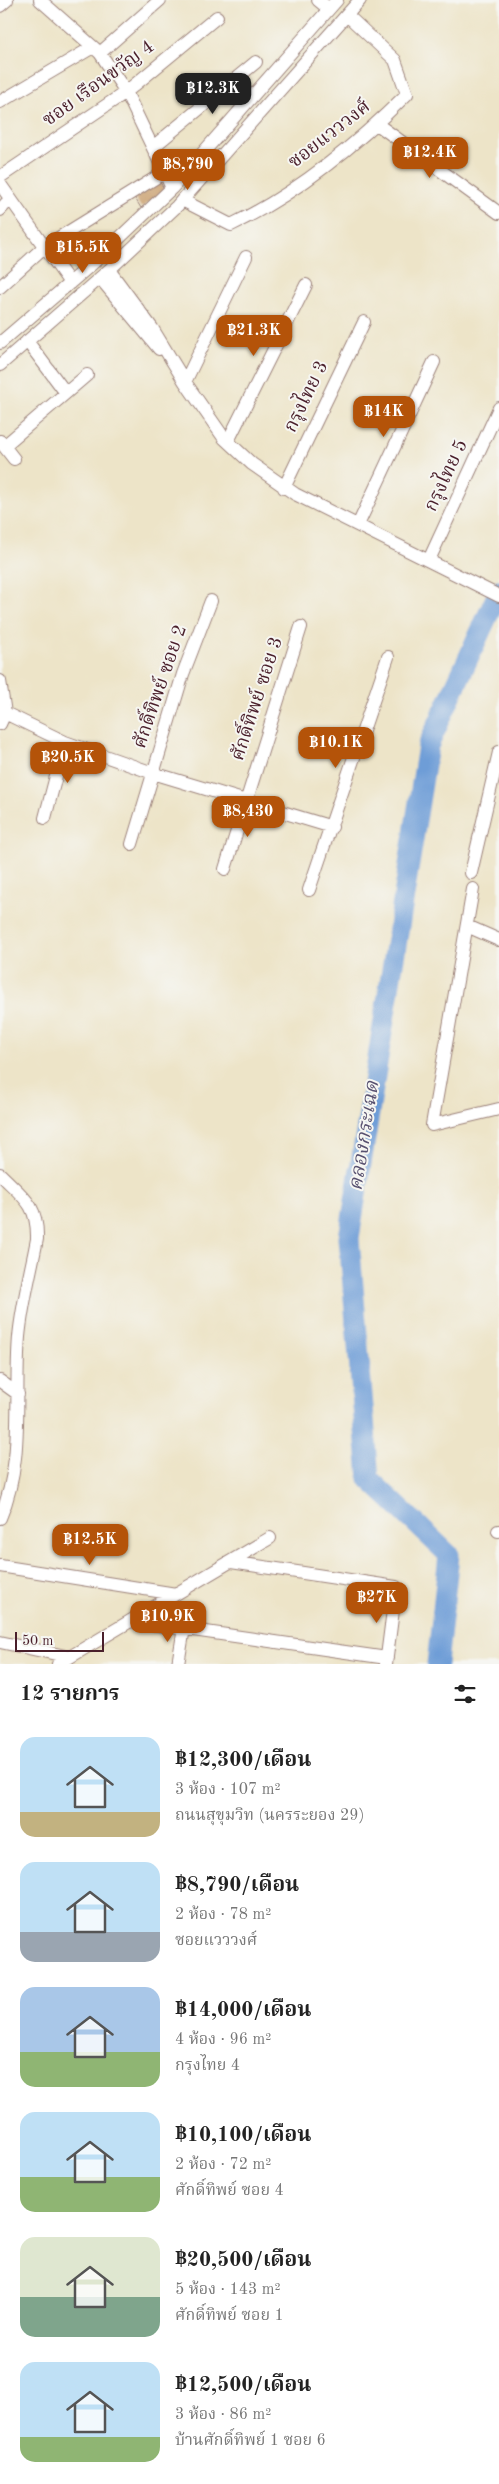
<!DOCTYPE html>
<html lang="th">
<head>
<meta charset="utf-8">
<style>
  :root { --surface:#fff; --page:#f6f6f6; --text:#222; --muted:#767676; --accent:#b45309 }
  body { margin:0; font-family:"Old Standard TT","Noto Serif Thai",serif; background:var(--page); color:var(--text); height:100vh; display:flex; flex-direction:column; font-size:19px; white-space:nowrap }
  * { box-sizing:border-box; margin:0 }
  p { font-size:16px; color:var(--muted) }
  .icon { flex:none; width:28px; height:28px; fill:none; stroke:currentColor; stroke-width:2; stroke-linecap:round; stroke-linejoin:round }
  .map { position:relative; height:1664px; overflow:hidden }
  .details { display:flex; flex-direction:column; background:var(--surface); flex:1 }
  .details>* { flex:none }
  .scale { position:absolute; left:15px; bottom:12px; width:89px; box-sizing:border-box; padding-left:5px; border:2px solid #4a1f2b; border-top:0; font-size:14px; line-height:18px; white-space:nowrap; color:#4a1f2b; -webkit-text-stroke:4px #f6f6f2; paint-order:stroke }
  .price { position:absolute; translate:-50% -42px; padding:0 11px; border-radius:10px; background:var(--accent); color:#fff; font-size:16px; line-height:32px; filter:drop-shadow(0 1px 2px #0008) }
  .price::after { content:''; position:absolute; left:50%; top:30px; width:15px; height:11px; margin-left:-8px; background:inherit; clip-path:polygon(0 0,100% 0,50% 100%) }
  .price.selected { background:#222; color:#fff }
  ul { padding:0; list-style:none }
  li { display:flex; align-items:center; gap:15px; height:125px; padding:0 20px }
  li span { display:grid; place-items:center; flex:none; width:140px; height:100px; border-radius:15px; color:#555 }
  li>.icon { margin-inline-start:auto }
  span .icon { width:60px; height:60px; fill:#fffc; stroke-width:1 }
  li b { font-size:21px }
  h2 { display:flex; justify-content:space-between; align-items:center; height:60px; padding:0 20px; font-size:21px }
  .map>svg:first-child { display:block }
</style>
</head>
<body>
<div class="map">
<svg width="499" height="1664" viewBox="0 0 499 1664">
  <rect width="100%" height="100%" fill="#f6f6f2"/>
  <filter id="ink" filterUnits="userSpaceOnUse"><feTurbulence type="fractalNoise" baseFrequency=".02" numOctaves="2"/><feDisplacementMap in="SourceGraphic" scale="10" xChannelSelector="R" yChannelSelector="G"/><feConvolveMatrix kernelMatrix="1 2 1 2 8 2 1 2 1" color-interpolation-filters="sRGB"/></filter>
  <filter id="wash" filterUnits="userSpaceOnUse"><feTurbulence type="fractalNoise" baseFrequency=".0096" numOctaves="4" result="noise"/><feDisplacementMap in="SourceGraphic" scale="20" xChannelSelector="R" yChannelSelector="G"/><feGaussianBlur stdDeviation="1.12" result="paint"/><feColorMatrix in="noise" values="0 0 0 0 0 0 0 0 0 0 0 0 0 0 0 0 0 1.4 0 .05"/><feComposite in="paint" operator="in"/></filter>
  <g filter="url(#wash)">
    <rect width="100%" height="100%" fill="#ede4c8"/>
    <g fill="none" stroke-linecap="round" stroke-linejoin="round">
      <!-- river -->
      <path stroke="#6e9dd7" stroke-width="21" d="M437 1664 449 1555 369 1479 349 1238 428 746 499 591"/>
    </g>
    <g id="blocks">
      <!-- building -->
      <path fill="#cba272" d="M158 179 166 192 141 208 133 195Z"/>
    </g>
  </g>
  <g filter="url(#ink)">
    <use href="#blocks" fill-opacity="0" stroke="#9c827a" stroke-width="1"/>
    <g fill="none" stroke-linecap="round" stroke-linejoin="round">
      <!-- minor casing -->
      <g stroke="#9c827a" stroke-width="14">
        <path id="minor" d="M40 0 100 53 126 92 172 188
          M318 0 329 9
          M0 6 7 0
          M100 53 160 0
          M0 102 93 47
          M377 124 499 213
          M153 147 256 62
          M0 177 126 92 217 17
          M0 184 70 283
          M182 200 231 225C296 194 356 145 407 94L395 60 347 15
          M0 210 10 199
          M109 270 152 328 185 382 224 438 252 464 295 494 499 596
          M100 278 159 349
          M0 287 44 247 165 172
          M27 341 66 393
          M0 343 92 264 172 188 337 0
          M0 365 109 270 177 206 360 0
          M185 382 246 257
          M0 441 14 459
          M228 441 306 285
          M4 446 87 375
          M284 488 364 322
          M358 525 434 362
          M429 560 499 408
          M0 681 5 713 0 724
          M5 713 65 742 153 773 332 827
          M45 818 65 742
          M132 844 183 674 211 601
          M225 869 301 627
          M471 873 499 752
          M473 889 432 1125 499 1109
          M309 890 388 657
          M467 926 499 940
          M0 1174C23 1197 38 1204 37 1239 31 1271 22 1304 19 1337 14 1396 25 1461 0 1518
          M0 1381 18 1394
          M498 1531H499
          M231 1562 396 1587 386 1664
          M0 1566 176 1594
          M130 1621 387 1658
          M0 1642 70 1657
          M58 1664 270 1538
          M178 1664 184 1628"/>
      </g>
      <!-- minor -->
      <use href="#minor" stroke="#fff" stroke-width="12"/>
    </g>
  </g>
  <g text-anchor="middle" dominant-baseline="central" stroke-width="4" stroke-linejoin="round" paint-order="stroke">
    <!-- street labels -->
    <g font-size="19" fill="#4a1f2b" stroke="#f6f6f2">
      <text transform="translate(99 84) rotate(-36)">ซอย เรือนขวัญ 4</text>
      <text transform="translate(330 135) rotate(-38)">ซอยแวววงศ์</text>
      <text transform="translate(307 397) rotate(-64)">กรุงไทย 3</text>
      <text transform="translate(447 476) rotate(-65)">กรุงไทย 5</text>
      <text transform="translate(161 687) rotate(-71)">ศักดิ์ทิพย์ ซอย 2</text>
      <text transform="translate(258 699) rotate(-72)">ศักดิ์ทิพย์ ซอย 3</text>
    </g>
    <!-- water labels -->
    <g font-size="20" font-style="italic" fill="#585170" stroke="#f6f6f2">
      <text transform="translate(365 1136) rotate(-81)">คลองกระเฉด</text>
    </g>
  </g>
</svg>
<div class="scale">50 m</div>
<b class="price selected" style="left:213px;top:115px">฿12.3K</b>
<b class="price" style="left:430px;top:179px">฿12.4K</b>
<b class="price" style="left:188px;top:191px">฿8,790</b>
<b class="price" style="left:83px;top:274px">฿15.5K</b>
<b class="price" style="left:254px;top:357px">฿21.3K</b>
<b class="price" style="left:384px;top:438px">฿14K</b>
<b class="price" style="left:336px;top:769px">฿10.1K</b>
<b class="price" style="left:68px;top:784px">฿20.5K</b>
<b class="price" style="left:248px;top:838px">฿8,430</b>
<b class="price" style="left:90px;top:1566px">฿12.5K</b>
<b class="price" style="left:377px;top:1624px">฿27K</b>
<b class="price" style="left:168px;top:1643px">฿10.9K</b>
</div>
<section class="details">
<h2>12 รายการ<svg class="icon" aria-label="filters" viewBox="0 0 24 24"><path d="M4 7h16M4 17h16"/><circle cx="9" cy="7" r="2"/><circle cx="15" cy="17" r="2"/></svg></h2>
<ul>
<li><span style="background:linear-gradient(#bfe0f5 75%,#c2b280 0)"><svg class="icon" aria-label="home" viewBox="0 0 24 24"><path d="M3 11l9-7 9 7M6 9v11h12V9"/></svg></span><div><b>฿12,300/เดือน</b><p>3 ห้อง · 107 m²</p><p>ถนนสุขุมวิท (นครระยอง 29)</p></div></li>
<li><span style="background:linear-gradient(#bfe0f5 70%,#9aa5b1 0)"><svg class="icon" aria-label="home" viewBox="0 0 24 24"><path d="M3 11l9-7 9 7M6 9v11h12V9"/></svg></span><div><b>฿8,790/เดือน</b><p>2 ห้อง · 78 m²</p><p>ซอยแวววงศ์</p></div></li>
<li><span style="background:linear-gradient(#a9c7e8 65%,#8fb573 0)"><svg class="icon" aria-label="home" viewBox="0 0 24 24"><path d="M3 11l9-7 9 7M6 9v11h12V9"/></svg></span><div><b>฿14,000/เดือน</b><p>4 ห้อง · 96 m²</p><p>กรุงไทย 4</p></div></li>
<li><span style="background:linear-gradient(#bfe0f5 65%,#8fb573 0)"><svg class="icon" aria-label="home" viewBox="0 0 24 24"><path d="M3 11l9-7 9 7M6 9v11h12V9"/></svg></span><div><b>฿10,100/เดือน</b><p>2 ห้อง · 72 m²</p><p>ศักดิ์ทิพย์ ซอย 4</p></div></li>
<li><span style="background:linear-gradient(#dfe7d0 60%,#7fa58c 0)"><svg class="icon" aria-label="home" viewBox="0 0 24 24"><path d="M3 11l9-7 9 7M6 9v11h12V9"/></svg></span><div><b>฿20,500/เดือน</b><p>5 ห้อง · 143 m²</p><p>ศักดิ์ทิพย์ ซอย 1</p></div></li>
<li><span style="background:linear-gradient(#bfe0f5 75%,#8fb573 0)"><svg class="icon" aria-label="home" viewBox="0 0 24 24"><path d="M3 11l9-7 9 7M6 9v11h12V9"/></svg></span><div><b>฿12,500/เดือน</b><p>3 ห้อง · 86 m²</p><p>บ้านศักดิ์ทิพย์ 1 ซอย 6</p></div></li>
</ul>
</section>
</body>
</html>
